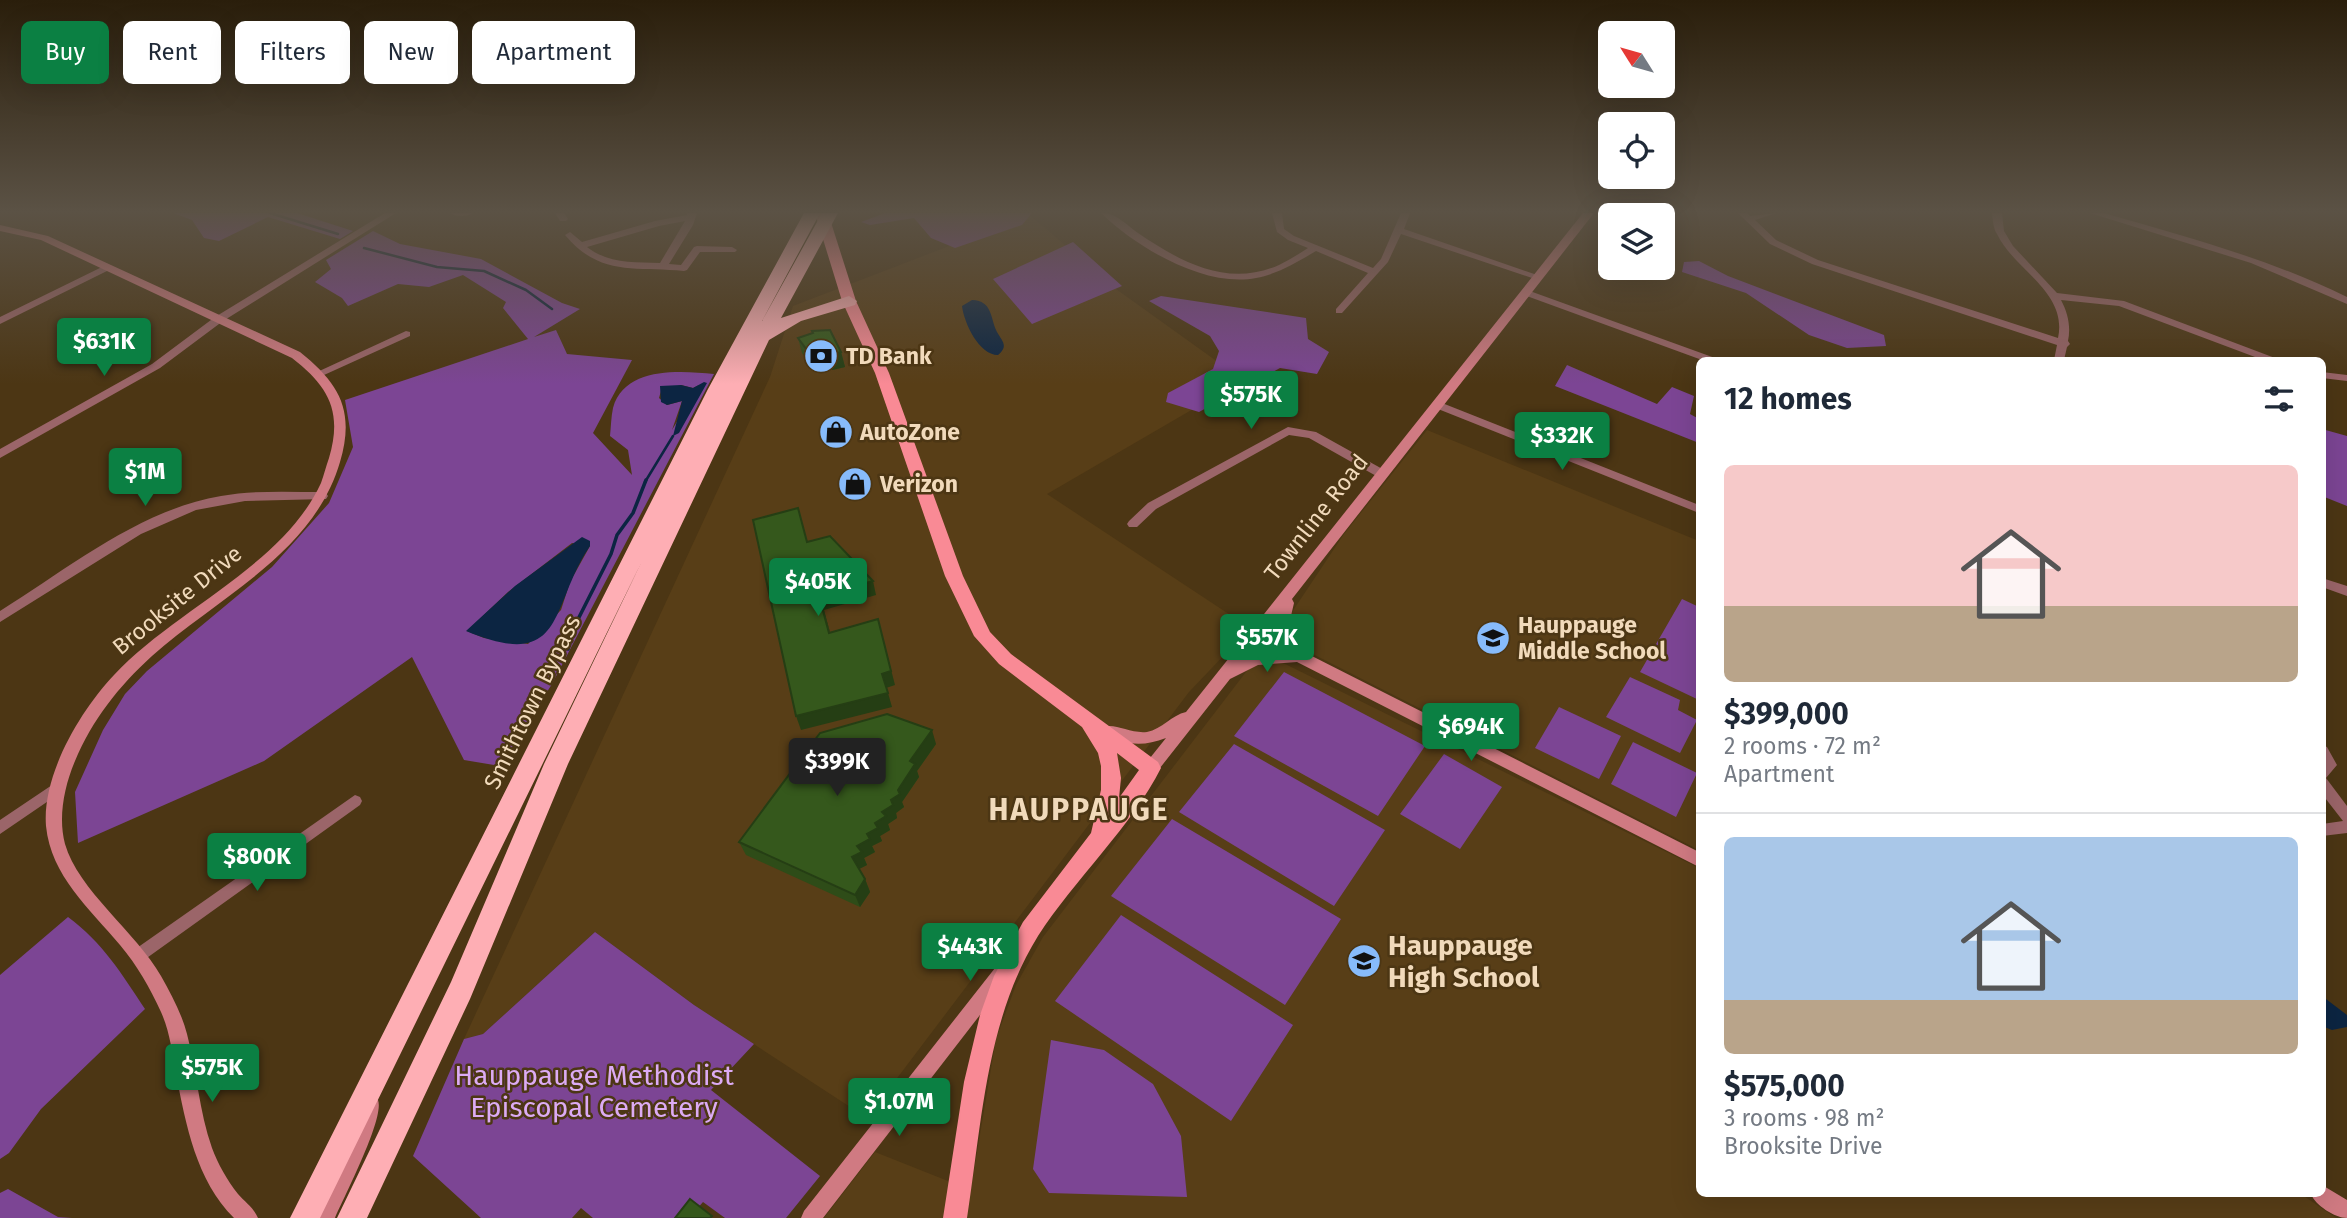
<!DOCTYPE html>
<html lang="en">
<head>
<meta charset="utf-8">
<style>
  :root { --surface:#fff; --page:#f6f6f7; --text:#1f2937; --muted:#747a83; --line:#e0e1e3; --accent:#0b8043 }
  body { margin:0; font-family:"Fira Sans",sans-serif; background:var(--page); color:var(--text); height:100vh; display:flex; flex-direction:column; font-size:26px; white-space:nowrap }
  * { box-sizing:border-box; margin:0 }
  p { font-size:23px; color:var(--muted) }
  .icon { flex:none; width:38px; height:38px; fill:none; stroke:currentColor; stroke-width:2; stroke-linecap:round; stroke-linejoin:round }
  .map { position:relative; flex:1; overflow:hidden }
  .panel { position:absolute; left:1696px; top:357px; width:630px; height:840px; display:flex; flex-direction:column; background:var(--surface); border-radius:10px; box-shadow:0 7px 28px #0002 }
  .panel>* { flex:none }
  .guide { position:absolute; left:21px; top:21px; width:665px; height:63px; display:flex; gap:14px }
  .needle { width:46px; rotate:307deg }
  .fabs { position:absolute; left:1598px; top:21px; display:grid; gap:14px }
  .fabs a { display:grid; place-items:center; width:77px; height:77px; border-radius:10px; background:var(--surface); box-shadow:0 7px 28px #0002; font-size:35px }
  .price { position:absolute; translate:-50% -60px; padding:0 16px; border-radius:7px; background:var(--accent); color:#fff; font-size:23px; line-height:46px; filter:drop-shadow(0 2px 4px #0008) }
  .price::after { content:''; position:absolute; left:50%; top:42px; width:21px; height:16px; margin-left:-10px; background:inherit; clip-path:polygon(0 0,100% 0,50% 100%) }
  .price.active { background:#222; color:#fff }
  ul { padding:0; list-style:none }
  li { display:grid; align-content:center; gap:14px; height:371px; padding:0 28px }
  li+li { border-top:2px solid var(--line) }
  li span { display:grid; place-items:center; height:217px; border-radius:10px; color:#555 }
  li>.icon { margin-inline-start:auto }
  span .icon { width:126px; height:126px; fill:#fffc; stroke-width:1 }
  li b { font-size:30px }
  h2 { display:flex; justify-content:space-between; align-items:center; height:84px; padding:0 28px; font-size:30px }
  .pill { padding:0 24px; border-radius:10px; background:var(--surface); box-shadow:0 7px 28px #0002; font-size:24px; line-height:63px }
  .pill.active { background:var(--accent); color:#fff }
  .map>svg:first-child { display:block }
</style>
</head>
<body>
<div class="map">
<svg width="2347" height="1218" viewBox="0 0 2347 1218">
  <rect width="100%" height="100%" fill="#4c3614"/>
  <!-- built -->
  <path fill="#583e17" d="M1030 215 1116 289 1243 380 1047 494 1250 628 1189 692 867 1118 694 1005 595 932 483 1034 464 1039 770 377 793 306Z
    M1427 430 1699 541V850L1299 647 1285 634 1288 618 1344 534Z
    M1275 659 1699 868V1194H2301L2336 1218H966L996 1039 1016 985 1043 937 1249 668 1257 662Z
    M875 1152 948 1181 962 1218H824Z"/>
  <!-- green -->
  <path fill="#7c4594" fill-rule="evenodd" d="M173 213H297L353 231 340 239 268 217 219 241 204 238 192 220Z
    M885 213H1032L1022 225 955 248 931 238 914 218 870 225 861 222Z
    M373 231 400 244 481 259 562 303 580 309 534 337 556 330 567 354 632 360 593 433 632 475 628 450 610 436C611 427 611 417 613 408 625 366 680 371 714 374L552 684 500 766 464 760 412 657 264 761 78 843 75 792 103 730 125 694 147 671 272 567 329 503 353 447 345 400 528 339 503 308 506 302 463 275 429 287 398 284 348 306 342 298 315 282 331 269 326 260ZM681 385 693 388 699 385 672 430 682 401 667 405 659 398 661 391ZM572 543 590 546 570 582 561 610 528 644 484 638 467 631 508 592Z
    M1073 242 1122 286 1032 324 993 279Z
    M1699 261 1728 276 1884 335 1886 346 1847 348 1809 335 1746 293 1682 272 1684 262Z
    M1161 296 1306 318 1308 339 1329 352 1317 374 1280 368 1199 412 1166 402 1168 393 1213 369 1219 351 1210 336 1149 301Z
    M1567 365 1657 404 1672 387 1694 396 1690 414 1699 419V443L1555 386Z
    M2322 429 2347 436V506L2322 496Z
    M1682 599 1699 607V700L1640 672Z
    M1284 672 1425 746 1378 816 1234 736Z
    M1630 677 1680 700 1678 710 1697 720 1680 753 1606 717Z
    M1559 707 1621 736 1599 779 1535 748Z
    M1633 742 1697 773 1676 817 1611 784Z
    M1234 744 1385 830 1334 906 1179 812Z
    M1444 754 1502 787 1460 849 1400 814Z
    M1172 819 1341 919 1285 1005 1111 896Z
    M1121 915 1293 1025 1231 1121 1055 1001Z
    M68 917C102 942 122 974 145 1009L41 1109 9 1153 0 1159V975Z
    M595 932 694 1005 754 1044 711 1090 820 1176 786 1218H725L703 1202 689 1218H593L581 1208 572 1218H481L413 1156 464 1039 483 1034Z
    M1051 1040 1104 1050 1153 1084 1181 1136 1187 1197 1049 1193 1033 1169Z
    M8 1189 58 1217 72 1218H0V1193Z"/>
  <!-- water -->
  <path fill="#0c2542" d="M972 300C993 301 990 318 997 332 1002 341 1009 346 998 355 979 355 964 323 962 306Z
    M704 382 707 383 679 433 673 436 682 401 667 405 661 402 660 386 681 385 693 388Z
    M582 537 590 541V546C549 606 567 673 466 631L515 586Z
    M2322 996 2347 1015V1027L2332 1030 2322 1026Z"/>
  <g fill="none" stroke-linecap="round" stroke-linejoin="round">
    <!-- stream-far1 -->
    <path stroke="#0c2542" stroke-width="2.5" d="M270 213 338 234
      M364 248 437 267 484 271 526 290 552 309
      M645 482 673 436"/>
    <!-- stream -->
    <path stroke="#0c2542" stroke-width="3.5" d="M568 649 569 637 611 554 617 535 633 513 646 480"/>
    <!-- street -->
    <path fill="#9b6569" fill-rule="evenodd" d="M385 213H396L223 321 160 368 0 458V449L152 364 215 317Z
      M450 213H473C468 217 455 217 450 213Z
      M555 213H564L568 219 566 221H560Z
      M687 213H697L693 225 669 264 681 265 694 247 697 246 732 247 737 250 735 252H700L687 270 684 271C635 266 600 277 565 235L570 232 582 242 655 221 687 215ZM685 221 660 263C633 262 609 264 587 247L659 226Z
      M1101 213C1117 213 1125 224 1138 233 1181 262 1227 288 1279 265 1289 260 1299 254 1308 248L1288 240 1277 232 1272 213H1282L1284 229 1294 236 1373 268 1381 259 1401 213H1410L1404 229 1543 277 1541 279H1535L1401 234 1388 262 1342 313H1336V309L1368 273 1316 251C1297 262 1278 274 1256 278 1205 288 1137 248 1101 213Z
      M1738 213H1747L1750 216 1777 213 1755 220 1776 240 1818 260 2058 338C2068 292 2014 270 1997 234 1993 228 1993 220 1992 213H2002L2004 231 2013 246 2057 293 2124 301 2275 358 2276 360H2263L2119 306 2061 300C2068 313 2071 327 2068 341L2070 344 2067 347 2064 360H2054L2057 345 1812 264 1770 244Z
      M2090 213H2104C2187 237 2270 259 2347 297V304L2251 263Z
      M106 265 109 266V270L0 324V317Z
      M1527 290 1715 358 1716 360H1702L1524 295 1522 293Z
      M406 331 410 332V336L324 375 320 376 315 373Z
      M2322 372 2347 375V381L2322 378Z
      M1437 401 1699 505V513L1433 407 1432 405 1433 403Z
      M1288 427 1316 432 1386 471 1388 474 1382 478 1378 477 1309 438 1289 435 1156 509 1137 527H1129L1127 524 1129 521 1148 503Z
      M322 492 326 493 328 496 326 499 245 501 196 510 141 534 0 622V611C69 568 139 510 221 496 254 490 289 492 322 492Z
      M2322 578 2347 586V596L2322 587Z
      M2322 745 2327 747 2337 765 2326 778 2347 806V833L2322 836V824L2343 821 2322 794Z
      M58 781 63 783 65 787 63 791 0 834V820Z
      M355 795 360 797 362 801 360 805 144 960 139 962 134 960 132 955 134 950Z"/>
    <!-- secondary -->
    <path fill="#d07a82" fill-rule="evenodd" d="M1583 213H1594L1292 599 1294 603 1287 633 1299 645 1300 650 1699 852V867L1297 662 1258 665 1230 679 1156 773 1151 775 1146 773 1143 768 1146 763 1166 738C1143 747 1126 745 1104 735L1101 731 1104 727C1115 723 1131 734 1147 732 1162 729 1172 715 1186 712ZM1276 620 1273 634 1275 638 1266 633ZM1258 642 1278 652 1256 653 1247 657Z
      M0 225 48 236 300 352C340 384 355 411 340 462 313 554 219 596 152 656 119 686 92 720 75 761 64 787 58 818 65 844 78 890 136 932 161 976 171 994 182 1014 187 1034 197 1072 199 1111 212 1148 218 1164 227 1180 238 1194 245 1202 254 1208 258 1218H234C196 1180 186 1125 176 1074 172 1052 170 1032 161 1012 150 988 137 965 120 945 90 909 51 876 46 826 42 775 80 711 114 675 174 610 283 566 321 483 324 475 326 466 329 458 343 411 328 386 292 358L41 240 0 231Z
      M1001 966 1007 968 1010 974 1007 980 823 1218H801L804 1211 995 968Z
      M371 1098 378 1100C385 1118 344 1197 335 1218H315L355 1128 364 1100Z
      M2322 1185 2347 1200V1218C2335 1218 2315 1205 2311 1194H2322Z"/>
    <!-- primary -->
    <path fill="#f98a95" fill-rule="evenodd" d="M815 213H828L856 301 889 373 963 576 990 632 1011 654 1158 762 1161 768C1132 826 1074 880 1038 936 986 1020 982 1122 967 1218H943L964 1082 980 1015 994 976 1023 922 1091 833 1101 790V766L1098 753 1082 727 999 664 974 636 945 576 875 373 842 301ZM1117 753 1139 770 1119 798 1121 778Z"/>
    <!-- highway -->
    <path fill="#feaeb4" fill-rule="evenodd" d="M804 213H820L762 321 822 213H838L781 318 849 296 857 301 855 305 801 321 769 340 568 764 470 999 367 1218H337L451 982 544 764 642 561 320 1218H290L708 389Z"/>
  </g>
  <!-- wall -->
  <path fill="#2e4c18" d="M812 334 841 352 845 367 832 370 828 360 811 365 802 353 798 338Z
    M936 744 917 771 919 777 902 802 904 807 896 813 897 818 888 824 890 830 880 836 882 841 872 846 875 852 864 858 867 865 859 869 865 879 870 892 860 907 746 855 739 842Z"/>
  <!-- shaded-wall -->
  <path fill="#253e14" d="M824 345 828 360 811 365 807 350Z
    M841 352 845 367 832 370 828 355Z
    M873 581 876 595 824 610 834 647 819 596Z
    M878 619 895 685 886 688 882 674Z
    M888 693 892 707 801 730 796 716Z
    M932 730 936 744 917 771 919 777 902 802 904 807 896 813 897 818 888 824 890 830 880 836 882 841 872 846 875 852 864 858 867 865 857 870 852 857 857 846 875 823 882 812 891 800 898 790 910 761Z
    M865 879 870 892 860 907 855 895Z"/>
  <!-- building -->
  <path fill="#35581c" stroke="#253e14" stroke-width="2" d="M830 330 841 352 828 355 824 345 807 350 798 338 813 333 812 331Z
    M798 508 807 542 830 536 873 581 819 596 829 633 878 619 891 671 882 674 888 693 796 716 753 520Z
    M887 714 932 730 910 761 915 764 898 790 900 794 891 800 893 805 882 812 886 816 875 823 878 828 867 834 870 839 857 846 862 852 852 857 865 879 855 895 739 842 820 733Z
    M690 1199 712 1216 710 1218H675Z"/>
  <!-- sky -->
  <linearGradient id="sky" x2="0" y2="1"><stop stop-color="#2a1e0b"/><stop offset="0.55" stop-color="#5b5245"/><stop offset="1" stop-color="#5b5245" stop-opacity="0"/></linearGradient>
  <rect width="2347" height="384" fill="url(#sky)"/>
  <!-- icons -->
  <defs>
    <g id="bank-disc" transform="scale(1.75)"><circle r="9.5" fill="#87bbfb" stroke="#4c3614"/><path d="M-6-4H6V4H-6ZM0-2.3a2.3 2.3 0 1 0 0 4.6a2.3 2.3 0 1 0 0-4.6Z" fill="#111"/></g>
    <g id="shop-disc" transform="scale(1.75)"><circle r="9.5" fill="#87bbfb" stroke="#4c3614"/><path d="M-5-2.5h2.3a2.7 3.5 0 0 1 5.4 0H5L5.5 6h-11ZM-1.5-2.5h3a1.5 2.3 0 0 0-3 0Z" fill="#111"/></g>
    <g id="school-disc" transform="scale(1.75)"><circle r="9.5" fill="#87bbfb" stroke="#4c3614"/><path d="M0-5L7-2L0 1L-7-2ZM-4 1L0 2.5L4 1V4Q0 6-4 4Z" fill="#111"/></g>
  </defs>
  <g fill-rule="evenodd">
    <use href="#bank-disc" x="821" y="356"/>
    <use href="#shop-disc" x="836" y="432"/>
    <use href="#shop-disc" x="855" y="484"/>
    <use href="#school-disc" x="1493" y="638"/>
    <use href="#school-disc" x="1364" y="961"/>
  </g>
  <g text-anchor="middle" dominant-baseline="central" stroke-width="5" stroke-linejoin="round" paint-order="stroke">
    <!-- poi labels -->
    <g font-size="23" font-weight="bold" fill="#f1dabb" stroke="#4c3614" text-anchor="start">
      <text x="846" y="356">TD Bank</text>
      <text x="860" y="432">AutoZone</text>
      <text x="880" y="484">Verizon</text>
      <text x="1518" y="625">Hauppauge<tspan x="1518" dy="26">Middle School</tspan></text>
    </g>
    <!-- street labels -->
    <g font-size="23" fill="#f1dabb" stroke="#4c3614">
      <text transform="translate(1316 517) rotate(-52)">Townline Road</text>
      <text transform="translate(177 600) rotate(-39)">Brooksite Drive</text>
      <text transform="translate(532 702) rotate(-64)">Smithtown Bypass</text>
    </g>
    <!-- near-poi labels -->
    <g font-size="28" font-weight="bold" fill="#f1dabb" stroke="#4c3614" text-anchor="start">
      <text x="1388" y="945">Hauppauge<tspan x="1388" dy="32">High School</tspan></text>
    </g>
    <!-- near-park labels -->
    <g font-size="28" fill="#dcabf4" stroke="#4c3614">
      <text x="594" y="1075">Hauppauge Methodist<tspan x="594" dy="32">Episcopal Cemetery</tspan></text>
    </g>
    <!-- district labels -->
    <g font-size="30" font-weight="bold" letter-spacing="2" fill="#f1dabb" stroke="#4c3614">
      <text x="1079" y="810">HAUPPAUGE</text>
    </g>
  </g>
</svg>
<div class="fabs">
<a><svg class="needle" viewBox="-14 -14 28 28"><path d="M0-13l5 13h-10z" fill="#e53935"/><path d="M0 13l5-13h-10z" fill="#747a83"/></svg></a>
<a><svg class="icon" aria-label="locate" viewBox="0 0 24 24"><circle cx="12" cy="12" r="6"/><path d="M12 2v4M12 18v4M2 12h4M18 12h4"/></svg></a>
<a><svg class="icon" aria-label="layers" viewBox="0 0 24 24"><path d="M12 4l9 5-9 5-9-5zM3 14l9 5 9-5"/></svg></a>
</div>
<b class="price" style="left:104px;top:378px">$631K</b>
<b class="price" style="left:1251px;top:431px">$575K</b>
<b class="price" style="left:1562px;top:472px">$332K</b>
<b class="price" style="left:145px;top:508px">$1M</b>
<b class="price" style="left:818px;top:618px">$405K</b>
<b class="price" style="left:1267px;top:674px">$557K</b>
<b class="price" style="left:1471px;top:763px">$694K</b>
<b class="price active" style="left:837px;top:798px">$399K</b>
<b class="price" style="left:257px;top:893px">$800K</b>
<b class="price" style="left:970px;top:983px">$443K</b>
<b class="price" style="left:212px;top:1104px">$575K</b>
<b class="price" style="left:899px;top:1138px">$1.07M</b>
<div class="guide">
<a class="pill active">Buy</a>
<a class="pill">Rent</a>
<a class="pill">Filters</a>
<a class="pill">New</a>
<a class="pill">Apartment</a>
</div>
<section class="panel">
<h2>12 homes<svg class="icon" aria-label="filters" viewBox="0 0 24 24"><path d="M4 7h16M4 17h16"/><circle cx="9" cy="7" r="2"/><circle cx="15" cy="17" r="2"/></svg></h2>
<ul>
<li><span style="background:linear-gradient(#f6c9c9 65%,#b9a48a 0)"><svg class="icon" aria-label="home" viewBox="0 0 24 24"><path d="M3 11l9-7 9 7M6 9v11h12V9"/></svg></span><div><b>$399,000</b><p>2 rooms · 72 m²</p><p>Apartment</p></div></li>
<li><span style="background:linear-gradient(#a9c7e8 75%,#b9a48a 0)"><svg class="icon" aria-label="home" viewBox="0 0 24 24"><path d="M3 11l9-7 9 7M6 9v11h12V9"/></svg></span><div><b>$575,000</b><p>3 rooms · 98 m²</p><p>Brooksite Drive</p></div></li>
</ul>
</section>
</div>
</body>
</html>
